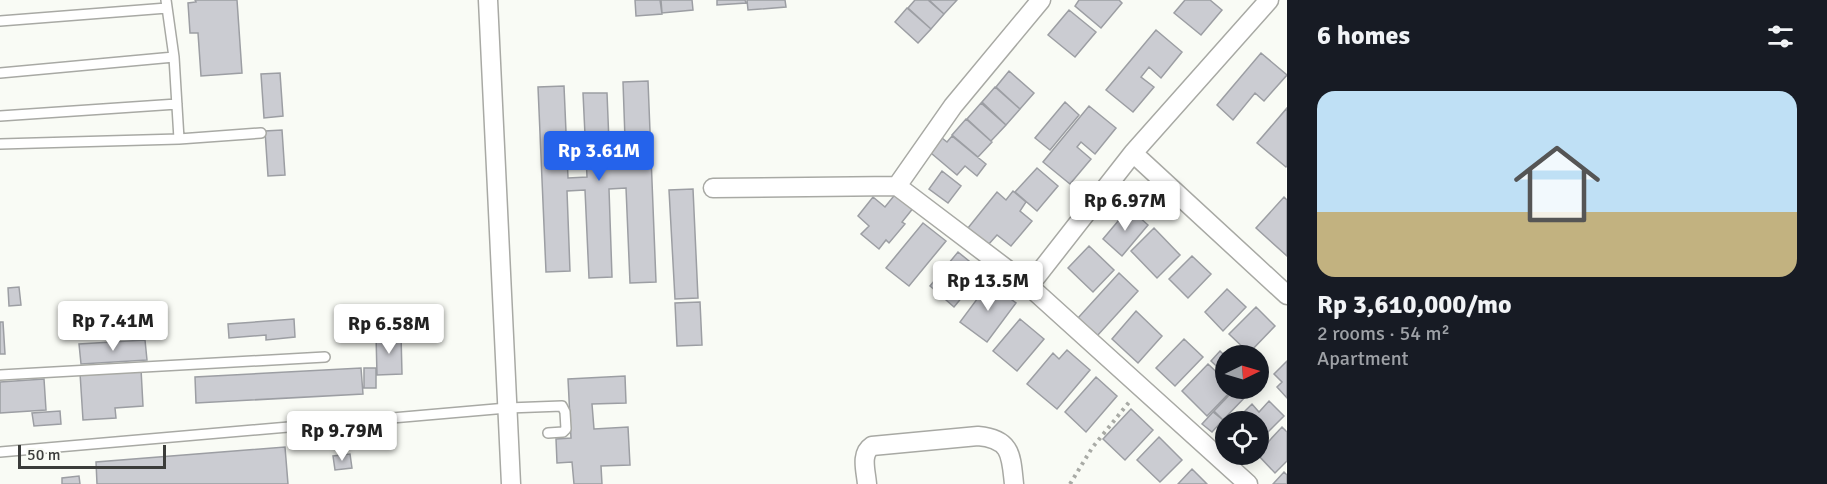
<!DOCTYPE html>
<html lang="en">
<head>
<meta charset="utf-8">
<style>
  :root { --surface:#171b24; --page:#20242c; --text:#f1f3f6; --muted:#9ea1a6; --accent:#2563eb }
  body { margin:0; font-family:Signika,sans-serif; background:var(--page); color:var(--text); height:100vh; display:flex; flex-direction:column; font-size:22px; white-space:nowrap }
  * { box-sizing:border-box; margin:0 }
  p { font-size:20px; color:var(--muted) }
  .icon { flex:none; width:33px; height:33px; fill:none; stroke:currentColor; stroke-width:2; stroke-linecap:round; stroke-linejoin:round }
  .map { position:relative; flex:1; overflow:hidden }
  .details { display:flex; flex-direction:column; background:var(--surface); width:540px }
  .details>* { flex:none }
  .needle { width:39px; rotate:85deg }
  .controls { position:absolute; left:1215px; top:345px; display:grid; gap:12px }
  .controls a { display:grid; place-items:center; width:54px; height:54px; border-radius:50%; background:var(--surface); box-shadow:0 3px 15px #0003; font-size:30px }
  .scale { position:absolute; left:18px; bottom:15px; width:148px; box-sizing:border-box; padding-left:6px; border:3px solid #3b3c3a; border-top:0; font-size:16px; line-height:21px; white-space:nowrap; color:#3b3c3a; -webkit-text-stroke:4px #f9fbf5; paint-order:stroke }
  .price { position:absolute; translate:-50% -51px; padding:0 14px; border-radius:6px; background:#fff; color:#222; font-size:20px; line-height:39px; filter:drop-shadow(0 2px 3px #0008) }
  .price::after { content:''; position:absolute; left:50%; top:36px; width:18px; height:14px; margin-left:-9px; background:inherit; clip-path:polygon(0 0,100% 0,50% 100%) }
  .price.active { background:var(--accent); color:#fff }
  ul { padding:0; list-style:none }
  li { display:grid; align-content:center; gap:12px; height:318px; padding:0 30px }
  li span { display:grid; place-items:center; height:186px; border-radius:18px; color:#555 }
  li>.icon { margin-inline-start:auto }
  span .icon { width:108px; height:108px; fill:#fffc; stroke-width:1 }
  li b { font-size:26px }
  h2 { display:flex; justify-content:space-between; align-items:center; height:72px; padding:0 30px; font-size:26px }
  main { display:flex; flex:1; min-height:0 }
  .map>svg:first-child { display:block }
</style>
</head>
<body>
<main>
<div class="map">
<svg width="1287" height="484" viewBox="0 0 1287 484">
  <rect width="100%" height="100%" fill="#f9fbf5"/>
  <!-- building -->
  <path fill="#cbccd2" stroke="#9c9ea3" stroke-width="1.5" d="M195 0H237L242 73 201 76 198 33H190L188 3 196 2Z
    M635 0H660L662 14 636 16Z
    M661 0H692L693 10 662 13Z
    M717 0H745L746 3 717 5Z
    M747 0H785L786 7 748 10Z
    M915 0H928L944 14 931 29 908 8Z
    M929 0H957L944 14Z
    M1079 0H1119L1122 3 1101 28 1075 6Z
    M1185 0H1210L1222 10 1201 35 1174 13Z
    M907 8 931 29 918 43 895 22Z
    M1069 10 1096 32 1075 57 1048 35Z
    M1156 30 1182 52 1161 78 1149 67 1141 77 1154 87 1133 112 1106 90Z
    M1261 53 1287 75 1264 101 1255 93 1233 120 1217 105Z
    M1009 71 1034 93 1020 109 996 87Z
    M280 73 283 116 264 118 261 74Z
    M648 81 656 282 630 283 626 188 609 189 612 277 589 278 585 190 567 191 570 271 546 272 538 87 564 86 568 178 587 177 583 93H607L610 167H626L623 82Z
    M995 87 1020 109 1006 125 982 102Z
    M1065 102 1079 115 1050 150 1035 138Z
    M981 103 1006 125 991 141 967 119Z
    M1089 106 1116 128 1095 154 1081 142 1077 147 1091 159 1070 184 1043 162Z
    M1287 108V166L1286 167 1257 143Z
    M966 119 992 142 978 157 952 135Z
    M282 130 285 175 268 176 265 131Z
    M937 134 947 142 952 136 986 164 977 176 965 166 957 175 925 148Z
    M1037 168 1058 186 1037 211 1015 192Z
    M942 171 961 186 948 203 929 189Z
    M693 189 698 298 675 299 669 190Z
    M1013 191 1026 202 1020 211 1032 221 1011 246 997 235 988 245 968 228 997 192 1006 200Z
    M897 192 914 207 902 222 905 224 889 243 886 240 879 249 861 234 869 226 858 216 873 197 885 207Z
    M1284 197 1287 200V256L1256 228Z
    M1129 208 1148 225 1122 256 1103 239Z
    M923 223 946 241 909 286 886 268Z
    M1154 228 1180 255 1157 278 1131 251Z
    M1089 246 1114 270 1093 292 1068 268Z
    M958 252 974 265 964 277 973 284 954 307 930 286Z
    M1192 256 1211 274 1188 298 1169 279Z
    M1119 273 1138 291 1097 336 1078 318Z
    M989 283 1016 303 987 342 960 322Z
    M19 287 21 305 9 306 8 288Z
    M1227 289 1246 307 1223 331 1205 312Z
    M700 302 702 345 677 346 675 303Z
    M1256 307 1275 326 1249 353 1229 334Z
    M1136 311 1162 336 1138 363 1112 339Z
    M294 319 295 337 266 340V335L229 338 228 324Z
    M1020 319 1044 339 1017 371 993 351Z
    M0 322H3L5 354H0Z
    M401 334 402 374 377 375 376 335Z
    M1184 339 1203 357 1175 386 1156 368Z
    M145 340 147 360 81 364 79 344Z
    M1067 350 1090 370 1057 409 1027 384 1053 353 1059 359Z
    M1220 351 1226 357V375L1211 361Z
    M1287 361V398L1277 387 1282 382 1274 374Z
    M1208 364 1226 381V388L1233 389 1207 416 1182 391Z
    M361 368 363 394 196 403 195 377Z
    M364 368H376V388H364Z
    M141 369 143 406 115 408 116 418 83 420 80 373Z
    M625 376 626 403 592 404 594 429 628 427 630 465 601 466 602 484H574L572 462 557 463 556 439 571 438 568 379Z
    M1096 377 1117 396 1086 432 1065 412Z
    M44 379 46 410 0 413V382Z
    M1236 388H1246L1250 392 1223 420 1214 411Z
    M1269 401 1284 416 1258 442V422H1234L1252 404 1259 412Z
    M1131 409 1153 430 1125 460 1103 439Z
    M60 411 61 424 34 426 32 413Z
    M1213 412 1223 420 1212 432 1202 424Z
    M1282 427 1287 432V461L1275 473 1257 454Z
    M1159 437 1182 460 1160 482 1137 460Z
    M285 447 288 484H97L96 462Z
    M350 454 352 468 335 470 333 456Z
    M1192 469 1207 484H1178Z
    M1284 472 1287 475V484H1273Z
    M79 476 80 484H62V478Z"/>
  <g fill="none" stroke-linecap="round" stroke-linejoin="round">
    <!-- service casing -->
    <g stroke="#a8a9a4" stroke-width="12">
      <path id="service" d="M166 0 174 57 179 139
        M0 21 167 8
        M0 73 174 57
        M0 116 177 104
        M0 144 179 139 261 133
        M0 375 325 357
        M0 452 507 408 562 406 565 412 566 429 563 432 548 433"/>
    </g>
    <!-- minor casing -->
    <g stroke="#a8a9a4" stroke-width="21">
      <path id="minor" d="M488 0 511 484
        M1269 0 1133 153 1287 295
        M897 186 953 106 1041 0
        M713 188 897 186 1029 286 1248 484
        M1029 286 1133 153
        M867 484C866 471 860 454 872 446L978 436C1012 439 1011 456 1014 484"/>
    </g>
    <!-- path -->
    <path stroke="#a8aaa5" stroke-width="4" stroke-dasharray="3 4.5" stroke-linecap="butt" d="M1070 484 1092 448 1130 401"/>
    <!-- service -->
    <use href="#service" stroke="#fff" stroke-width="9"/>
    <!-- minor -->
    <use href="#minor" stroke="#fff" stroke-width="18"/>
  </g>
</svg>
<div class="controls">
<a><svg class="needle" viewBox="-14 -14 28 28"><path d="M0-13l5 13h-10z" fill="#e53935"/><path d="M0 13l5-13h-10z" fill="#9ea1a6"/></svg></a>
<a><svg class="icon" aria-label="locate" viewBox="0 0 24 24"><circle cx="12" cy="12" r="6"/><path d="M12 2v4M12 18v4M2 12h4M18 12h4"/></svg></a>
</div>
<div class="scale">50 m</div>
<b class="price active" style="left:599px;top:182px">Rp 3.61M</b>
<b class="price" style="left:1125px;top:232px">Rp 6.97M</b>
<b class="price" style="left:988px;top:312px">Rp 13.5M</b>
<b class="price" style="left:113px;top:352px">Rp 7.41M</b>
<b class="price" style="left:389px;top:355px">Rp 6.58M</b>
<b class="price" style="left:342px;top:462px">Rp 9.79M</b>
</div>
<section class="details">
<h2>6 homes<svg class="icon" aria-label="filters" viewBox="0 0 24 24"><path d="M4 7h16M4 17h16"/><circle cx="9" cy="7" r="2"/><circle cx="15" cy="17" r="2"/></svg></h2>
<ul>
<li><span style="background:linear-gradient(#bfe0f5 65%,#c2b280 0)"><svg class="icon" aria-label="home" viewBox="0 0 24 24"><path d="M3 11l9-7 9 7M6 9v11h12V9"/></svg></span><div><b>Rp 3,610,000/mo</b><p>2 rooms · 54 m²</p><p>Apartment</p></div></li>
</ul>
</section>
</main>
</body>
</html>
